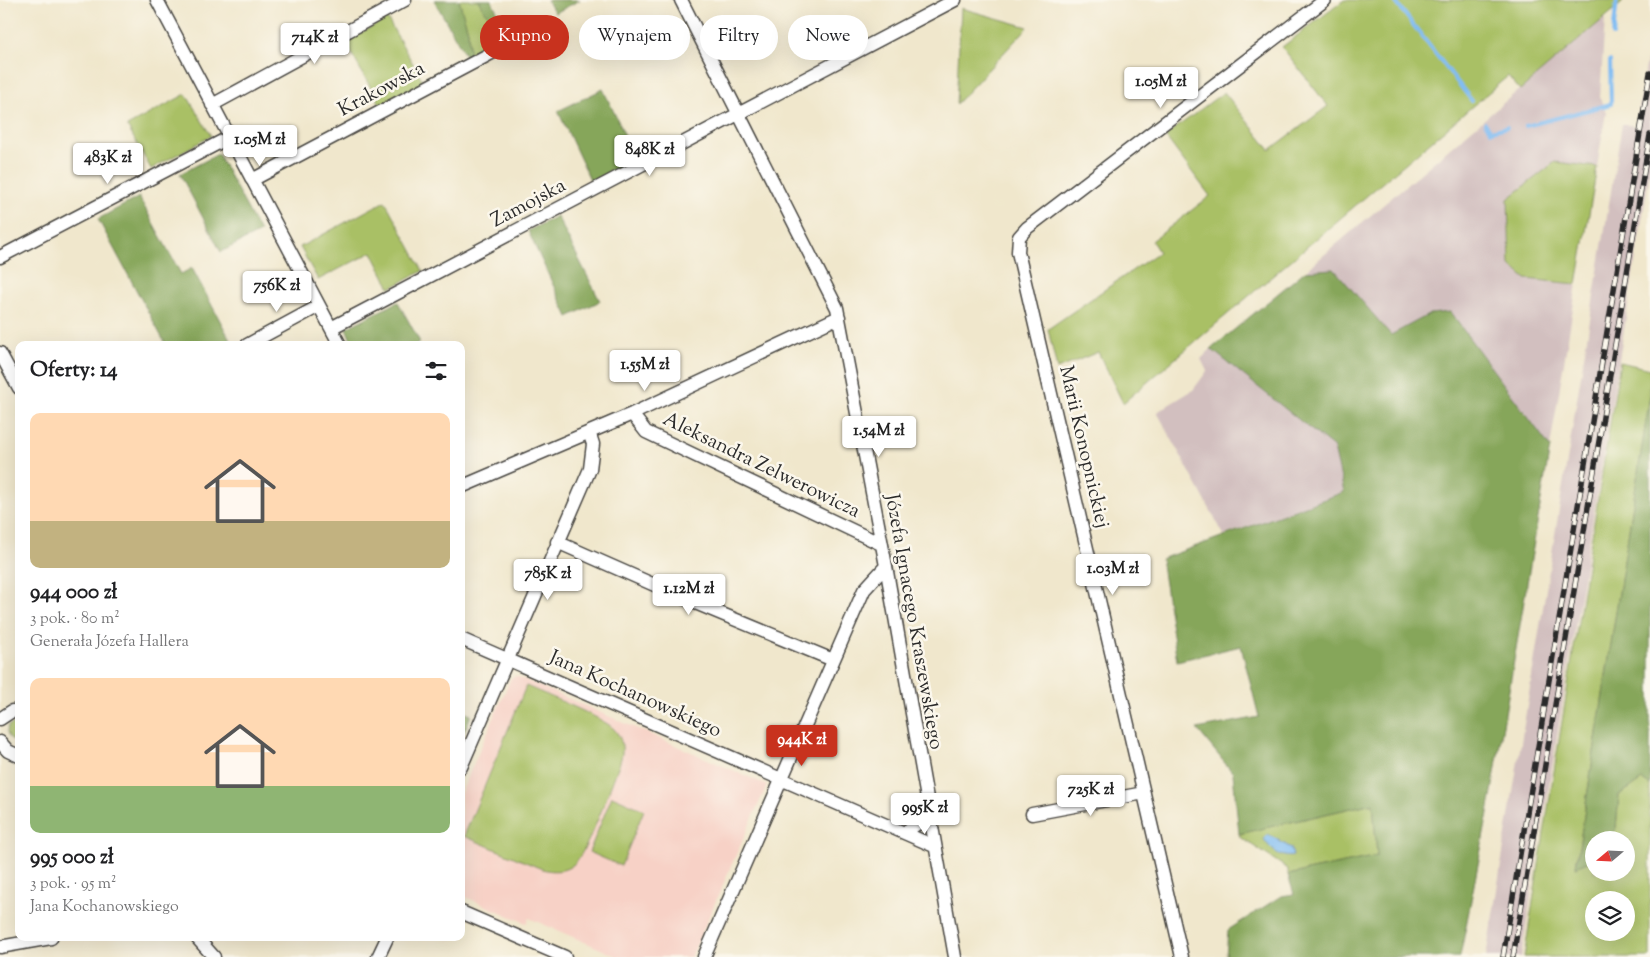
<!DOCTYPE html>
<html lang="pl">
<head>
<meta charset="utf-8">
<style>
  :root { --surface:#fff; --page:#f6f6f6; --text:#202124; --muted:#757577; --accent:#c8321e }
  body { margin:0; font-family:"Sorts Mill Goudy",serif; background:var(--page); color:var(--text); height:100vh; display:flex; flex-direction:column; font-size:19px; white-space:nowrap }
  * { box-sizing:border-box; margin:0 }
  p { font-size:16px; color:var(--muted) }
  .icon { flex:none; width:28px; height:28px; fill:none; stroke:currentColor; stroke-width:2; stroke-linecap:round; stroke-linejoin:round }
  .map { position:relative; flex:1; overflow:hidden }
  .sheet { position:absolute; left:15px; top:341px; width:450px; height:600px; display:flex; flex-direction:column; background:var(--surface); border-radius:10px; box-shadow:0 5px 20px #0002 }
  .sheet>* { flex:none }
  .hud { position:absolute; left:480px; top:15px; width:475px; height:45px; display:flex; gap:10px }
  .needle { width:32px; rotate:251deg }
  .fabs { position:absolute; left:1585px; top:831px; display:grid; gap:10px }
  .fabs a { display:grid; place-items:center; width:50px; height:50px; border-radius:50%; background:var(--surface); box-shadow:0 5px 20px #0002; font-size:25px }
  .price { position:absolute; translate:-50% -42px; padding:0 11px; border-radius:5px; background:#fff; color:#222; font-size:16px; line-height:32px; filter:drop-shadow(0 1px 2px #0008) }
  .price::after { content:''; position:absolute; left:50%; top:30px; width:15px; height:11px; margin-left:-8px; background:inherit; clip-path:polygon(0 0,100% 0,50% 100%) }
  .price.on { background:var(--accent); color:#fff }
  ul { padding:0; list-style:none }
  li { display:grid; align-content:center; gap:10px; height:265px; padding:0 15px }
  li span { display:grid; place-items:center; height:155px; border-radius:10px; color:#555 }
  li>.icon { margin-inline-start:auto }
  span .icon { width:90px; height:90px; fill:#fffc; stroke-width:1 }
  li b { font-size:21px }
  h2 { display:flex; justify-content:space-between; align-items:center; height:60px; padding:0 15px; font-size:21px }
  .pill { padding:0 18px; border-radius:22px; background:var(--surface); box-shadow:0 5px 20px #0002; font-size:18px; line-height:45px }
  .pill.on { background:var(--accent); color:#fff }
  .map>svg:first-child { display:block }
</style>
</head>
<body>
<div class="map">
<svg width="1650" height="957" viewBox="0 0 1650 957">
  <rect width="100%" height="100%" fill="#fbf7ec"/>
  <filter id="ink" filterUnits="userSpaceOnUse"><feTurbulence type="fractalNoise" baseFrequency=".02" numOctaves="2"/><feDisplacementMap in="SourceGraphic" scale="10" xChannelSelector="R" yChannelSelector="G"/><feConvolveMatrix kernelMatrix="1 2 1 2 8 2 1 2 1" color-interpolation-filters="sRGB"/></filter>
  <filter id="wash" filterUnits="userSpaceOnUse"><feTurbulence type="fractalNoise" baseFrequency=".0096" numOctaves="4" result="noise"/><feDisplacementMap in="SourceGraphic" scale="20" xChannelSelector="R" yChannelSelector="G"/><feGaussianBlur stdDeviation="1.12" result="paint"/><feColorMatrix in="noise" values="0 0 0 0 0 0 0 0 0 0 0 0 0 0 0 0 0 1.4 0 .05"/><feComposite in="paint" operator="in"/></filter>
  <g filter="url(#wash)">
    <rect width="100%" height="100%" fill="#f0e7cc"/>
    <!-- built -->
    <path fill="#f7d1c6" d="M516 676 767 785 691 957H619L529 918 526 923 461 895V793L511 678Z"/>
    <!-- industrial -->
    <path fill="#d2bfbf" d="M1605 17 1600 98 1606 112 1597 167 1555 162 1526 279 1577 284 1550 447 1450 312 1430 314 1391 335 1334 269 1305 271Z
      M1650 42V171L1521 957H1486L1622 124 1636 126Z
      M1211 349 1334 448 1344 492 1224 535 1157 412 1193 390 1207 371 1201 359Z"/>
    <!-- green -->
    <path fill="#a9c065" stroke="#6a7648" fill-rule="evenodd" d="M459 0H478C485 12 489 20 504 23L512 37 470 58 468 31Z
      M1344 0H1623L1622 3 1520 90 1508 76 1123 403 1098 352 1057 369 1048 329 1159 252 1152 241 1210 196 1165 136 1224 92 1270 150 1328 106 1282 47Z
      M961 8 1028 27 956 104Z
      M387 18 424 83 381 106 345 42Z
      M186 94 211 136 151 169 127 126Z
      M1555 162 1597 167 1577 284 1526 279 1510 265 1508 199Z
      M385 201 423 271 390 288 372 252 318 280 300 247Z
      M1620 362 1650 369V396L1576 866 1594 859V872H1626V840H1609L1616 828 1619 795 1642 780 1650 785V957H1524ZM1594 900H1626V932H1594Z
      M526 686C544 694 604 718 614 729 623 739 624 750 620 762 612 783 588 851 574 864 565 872 553 872 542 869L464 836Z
      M19 722V745C11 739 4 735 9 725Z
      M612 796 644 810 621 866 589 852Z
      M1373 803 1377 856 1288 875V869L1240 837 1239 834Z"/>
    <!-- forest -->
    <path fill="#86a65a" stroke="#586842" d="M434 0H459L468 31 470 58 468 60Z
      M478 0H491L504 23C489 20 485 12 478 0Z
      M547 0H580L555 13Z
      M603 89 637 161 592 184 558 111Z
      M218 154 260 232 221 252 180 174Z
      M139 197 181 274 192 268 233 345H166L98 219Z
      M557 216 600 301 568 317 528 231Z
      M1334 269 1391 335 1430 314 1450 312 1550 447 1490 803 1460 957H1226L1228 930 1281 896 1294 894 1288 875 1377 856 1373 803 1239 834 1233 773 1197 729 1259 717 1241 646 1177 661 1161 559 1344 492 1334 448 1211 349 1305 271Z
      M398 302 420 342 415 345H353L346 328Z
      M1650 396V785L1642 780 1619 795 1616 828 1609 840H1594V859L1576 867Z
      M461 711 471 715 461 739Z"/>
    <!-- water -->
    <path fill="#81bdf3" stroke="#56748f" d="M1268 834 1291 848 1293 856C1281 859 1270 849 1264 839Z"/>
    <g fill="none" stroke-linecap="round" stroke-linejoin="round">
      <!-- stream -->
      <path stroke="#81bdf3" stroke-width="4" d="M1394 0 1472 101
        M1613 35 1617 0
        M1485 123 1491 131 1507 127
        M1526 126 1611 104 1610 61"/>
    </g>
  </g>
  <g filter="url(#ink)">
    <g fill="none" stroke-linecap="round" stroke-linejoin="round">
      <!-- minor casing -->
      <g stroke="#494743" stroke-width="15">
        <path id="minor" d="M157 0 340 345
          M681 0 837 308 886 566 955 957
          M212 105 405 0
          M252 180 503 47
          M0 257 228 138
          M331 328 955 0
          M247 345 319 306
          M0 353 19 388
          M632 414 646 432 881 544
          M461 487 632 414 839 317
          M557 542 693 602 833 660
          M461 639 934 846
          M0 719 12 711H19
          M0 742 8 751 19 756
          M461 767 590 469 593 444 589 432
          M1032 814 1144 793
          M905 832 929 816
          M461 912 565 957
          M197 938 214 957
          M0 947 51 938
          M378 957 387 938
          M704 957 864 590 886 566
          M1182 957 1018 252 1019 237 1027 228 1325 0"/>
      </g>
      <!-- minor -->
      <use href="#minor" stroke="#fff" stroke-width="12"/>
      <!-- rail casing -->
      <g stroke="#2b2b2b" stroke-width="5.5">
        <path id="rail" d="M1503 957 1650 73
          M1513 957 1650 135"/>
      </g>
      <!-- rail -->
      <use href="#rail" stroke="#fbf7ec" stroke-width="4" stroke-dasharray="11" stroke-linecap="butt"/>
    </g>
  </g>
  <g text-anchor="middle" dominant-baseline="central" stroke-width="5" stroke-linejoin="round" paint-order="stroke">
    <!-- street labels -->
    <g font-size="20" fill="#2b2b2b" stroke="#fbf7ec">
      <text transform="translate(382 90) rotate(-28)">Krakowska</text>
      <text transform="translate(529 204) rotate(-28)">Zamojska</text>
      <text transform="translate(1083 447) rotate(77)">Marii Konopnickiej</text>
      <text transform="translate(761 466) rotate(26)">Aleksandra Zelwerowicza</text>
      <text transform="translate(913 622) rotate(80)">Józefa Ignacego Kraszewskiego</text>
      <text transform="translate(635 695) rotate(24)">Jana Kochanowskiego</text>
    </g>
  </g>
</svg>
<div class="fabs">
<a><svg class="needle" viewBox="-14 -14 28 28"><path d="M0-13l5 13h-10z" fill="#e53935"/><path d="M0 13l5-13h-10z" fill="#757577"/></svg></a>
<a><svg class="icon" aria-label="layers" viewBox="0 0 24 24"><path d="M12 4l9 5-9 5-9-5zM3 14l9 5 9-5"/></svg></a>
</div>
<b class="price" style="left:315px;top:65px">714K zł</b>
<b class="price" style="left:1161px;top:109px">1.05M zł</b>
<b class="price" style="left:260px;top:167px">1.05M zł</b>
<b class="price" style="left:650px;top:177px">848K zł</b>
<b class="price" style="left:108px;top:185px">483K zł</b>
<b class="price" style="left:277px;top:313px">756K zł</b>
<b class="price" style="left:645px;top:392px">1.55M zł</b>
<b class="price" style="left:879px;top:458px">1.54M zł</b>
<b class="price" style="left:1113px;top:596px">1.03M zł</b>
<b class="price" style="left:548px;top:601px">785K zł</b>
<b class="price" style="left:689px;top:616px">1.12M zł</b>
<b class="price on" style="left:802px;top:767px">944K zł</b>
<b class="price" style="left:1091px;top:817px">725K zł</b>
<b class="price" style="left:925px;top:835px">995K zł</b>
<div class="hud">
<a class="pill on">Kupno</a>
<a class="pill">Wynajem</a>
<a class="pill">Filtry</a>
<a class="pill">Nowe</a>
</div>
<section class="sheet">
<h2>Oferty: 14<svg class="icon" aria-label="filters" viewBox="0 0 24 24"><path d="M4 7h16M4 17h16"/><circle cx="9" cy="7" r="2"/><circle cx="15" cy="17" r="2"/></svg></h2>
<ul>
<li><span style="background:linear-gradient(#ffd9b3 70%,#c2b280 0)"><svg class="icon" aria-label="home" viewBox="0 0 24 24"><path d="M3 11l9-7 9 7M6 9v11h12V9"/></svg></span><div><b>944 000 zł</b><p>3 pok. · 80 m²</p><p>Generała Józefa Hallera</p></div></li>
<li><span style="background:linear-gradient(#ffd9b3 70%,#8fb573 0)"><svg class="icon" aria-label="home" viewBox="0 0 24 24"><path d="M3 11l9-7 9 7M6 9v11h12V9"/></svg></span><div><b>995 000 zł</b><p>3 pok. · 95 m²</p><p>Jana Kochanowskiego</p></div></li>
</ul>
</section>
</div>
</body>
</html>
